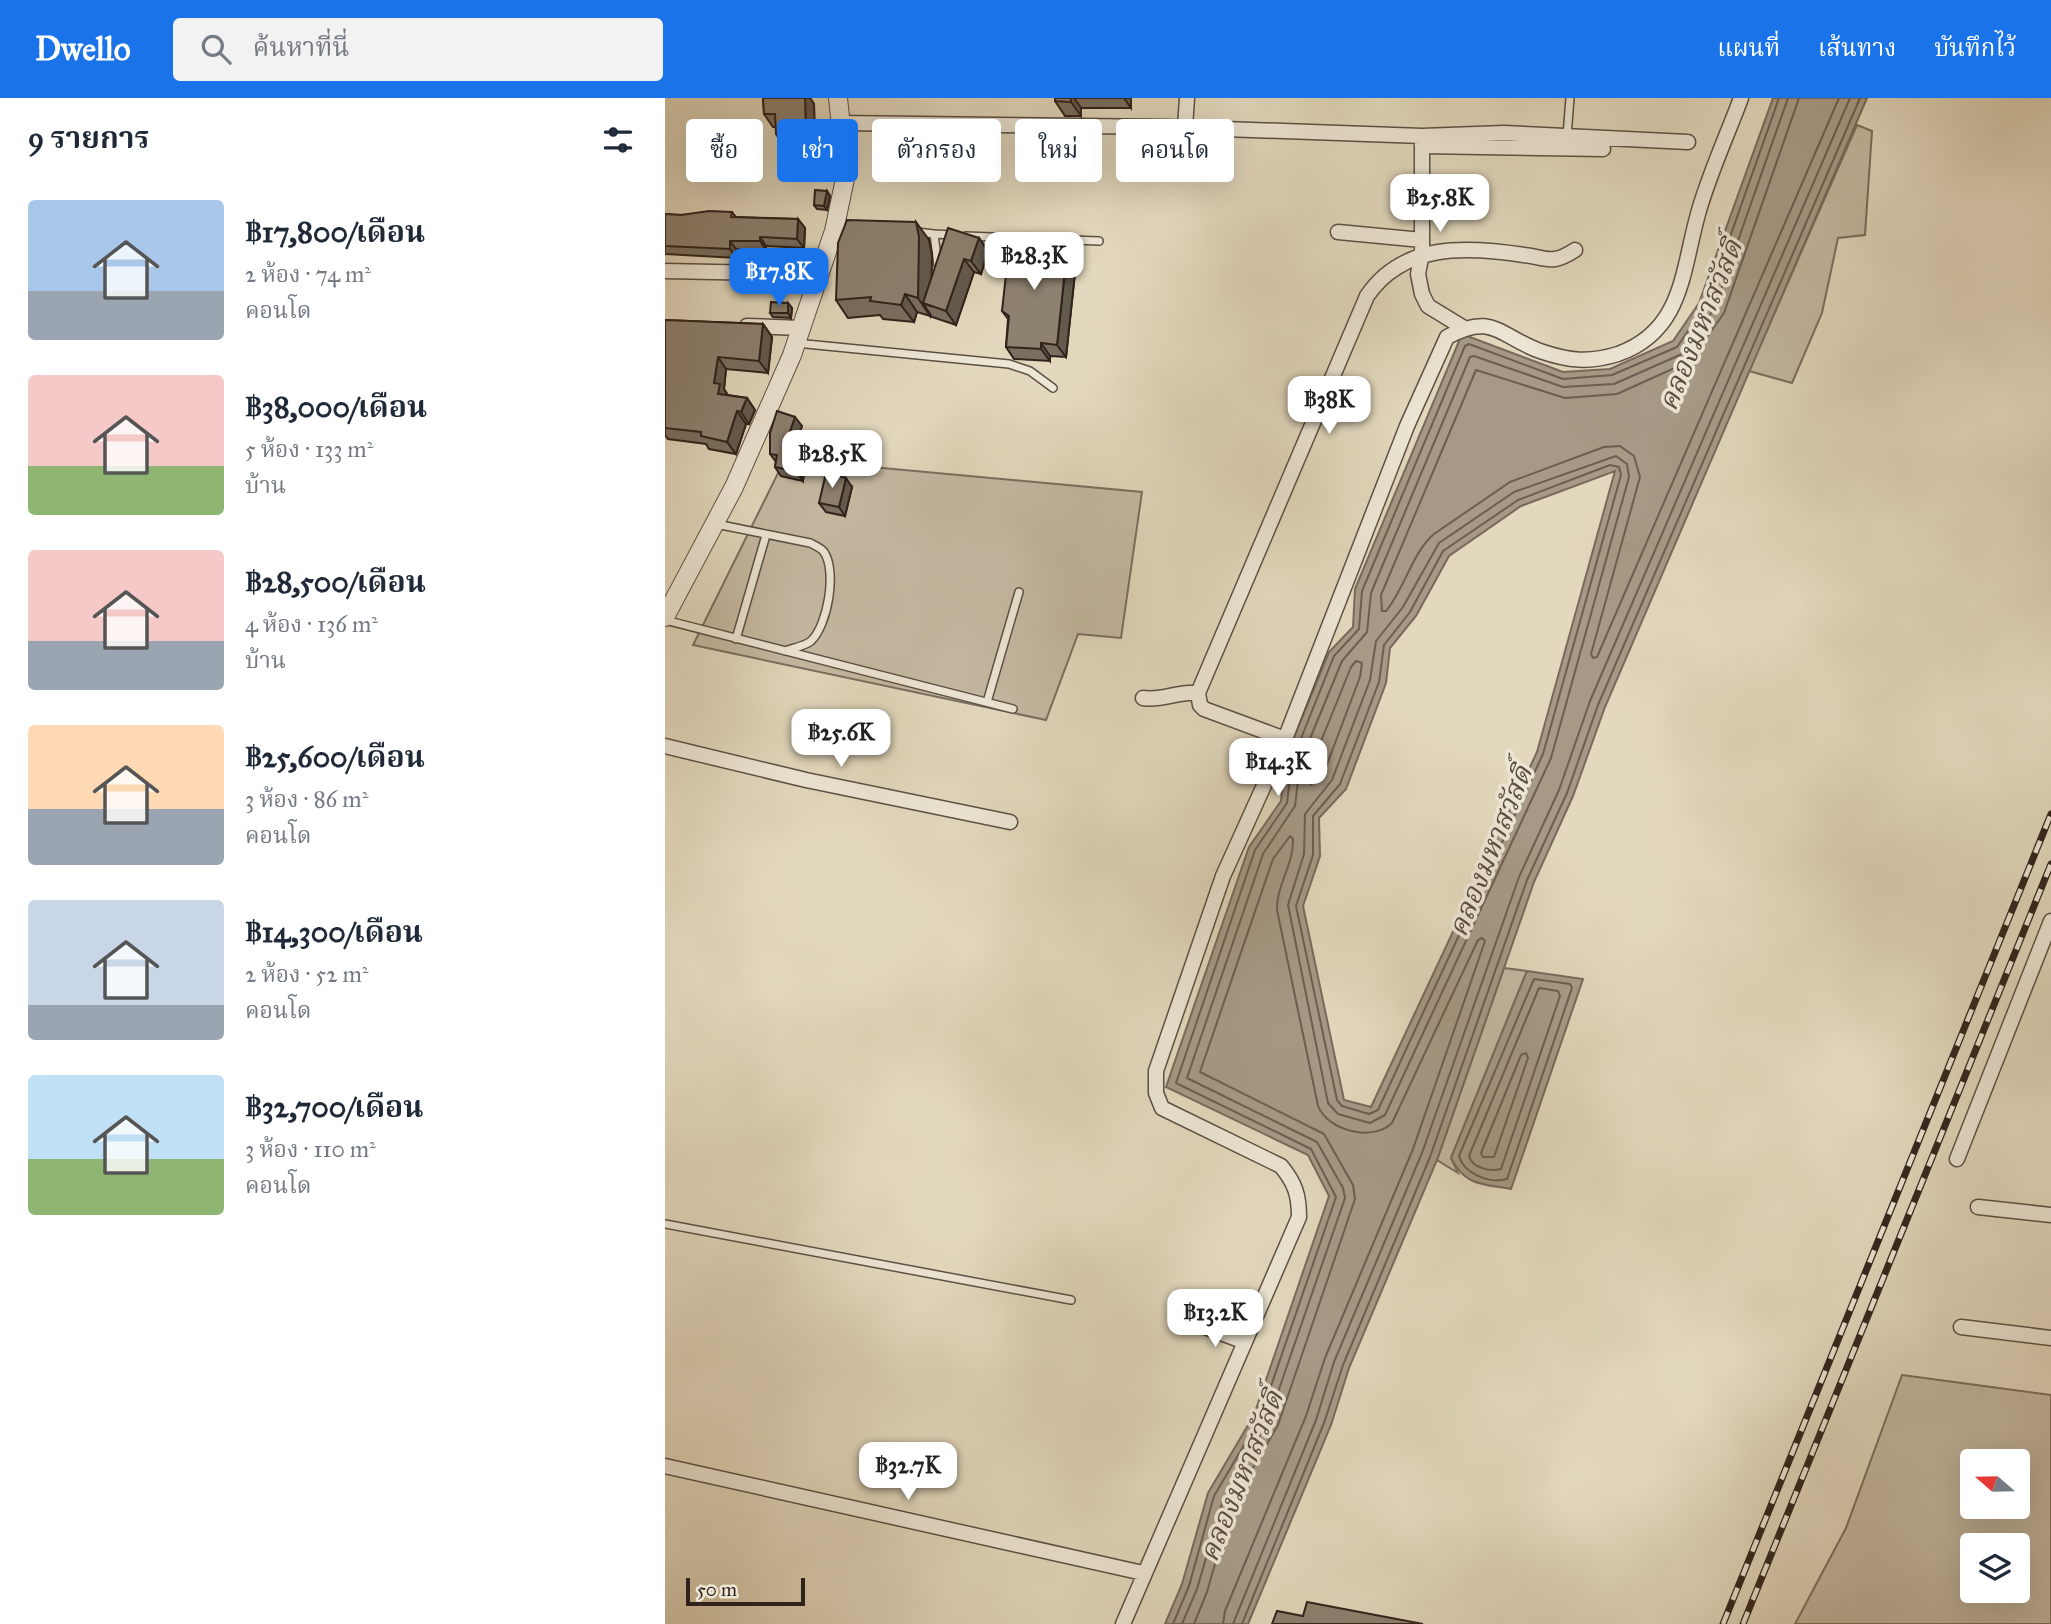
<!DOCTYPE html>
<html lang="th">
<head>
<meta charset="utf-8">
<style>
  :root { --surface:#fff; --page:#f2f2f3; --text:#1f2937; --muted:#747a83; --accent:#1a73e8 }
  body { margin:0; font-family:"IM FELL Great Primer","Noto Serif Thai",serif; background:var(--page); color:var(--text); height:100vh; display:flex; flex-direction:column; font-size:26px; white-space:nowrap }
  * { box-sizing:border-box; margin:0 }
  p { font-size:23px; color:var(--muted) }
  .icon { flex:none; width:38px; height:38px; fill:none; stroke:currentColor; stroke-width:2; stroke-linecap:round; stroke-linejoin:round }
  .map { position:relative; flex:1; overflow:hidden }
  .panel { display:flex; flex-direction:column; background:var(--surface); width:665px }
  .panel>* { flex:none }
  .guide { position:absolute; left:21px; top:21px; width:665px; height:63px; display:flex; gap:14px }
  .needle { width:46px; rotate:290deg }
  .fabs { position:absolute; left:1295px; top:1351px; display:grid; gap:14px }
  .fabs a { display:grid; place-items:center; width:70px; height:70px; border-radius:7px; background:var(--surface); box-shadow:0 7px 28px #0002; font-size:35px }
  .scale { position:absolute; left:21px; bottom:18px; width:119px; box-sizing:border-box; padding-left:7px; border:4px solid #31231c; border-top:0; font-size:19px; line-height:24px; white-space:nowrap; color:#31231c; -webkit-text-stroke:5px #ece6d4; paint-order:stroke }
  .price { position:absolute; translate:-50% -60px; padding:0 16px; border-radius:14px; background:#fff; color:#222; font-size:23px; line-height:46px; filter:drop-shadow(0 2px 4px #0008) }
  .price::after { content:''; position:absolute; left:50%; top:42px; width:21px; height:16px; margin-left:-10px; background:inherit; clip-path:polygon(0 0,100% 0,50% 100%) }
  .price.on { background:var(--accent); color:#fff }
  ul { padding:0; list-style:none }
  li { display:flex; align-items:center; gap:21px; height:175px; padding:0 28px }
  li span { display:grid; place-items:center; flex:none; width:196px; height:140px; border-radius:7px; color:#555 }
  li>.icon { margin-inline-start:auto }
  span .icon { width:84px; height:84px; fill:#fffc; stroke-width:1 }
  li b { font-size:30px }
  h2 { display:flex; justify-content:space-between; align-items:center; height:84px; padding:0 28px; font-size:30px }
  .pill { padding:0 24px; border-radius:7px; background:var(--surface); box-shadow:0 7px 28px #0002; font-size:24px; line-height:63px }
  .pill.on { background:var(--accent); color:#fff }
  header { display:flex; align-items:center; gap:42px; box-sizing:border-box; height:98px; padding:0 35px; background:var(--accent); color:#fff }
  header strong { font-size:33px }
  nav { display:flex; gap:38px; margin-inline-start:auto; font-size:24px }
  .search { width:490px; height:63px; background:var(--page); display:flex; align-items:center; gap:18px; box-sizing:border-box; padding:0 24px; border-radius:7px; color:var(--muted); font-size:26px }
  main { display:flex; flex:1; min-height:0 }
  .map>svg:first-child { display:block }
</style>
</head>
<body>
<header>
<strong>Dwello</strong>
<div class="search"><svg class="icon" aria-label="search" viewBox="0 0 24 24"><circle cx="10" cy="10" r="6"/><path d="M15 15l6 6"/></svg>ค้นหาที่นี่</div>
<nav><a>แผนที่</a><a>เส้นทาง</a><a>บันทึกไว้</a></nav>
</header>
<main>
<section class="panel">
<h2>9 รายการ<svg class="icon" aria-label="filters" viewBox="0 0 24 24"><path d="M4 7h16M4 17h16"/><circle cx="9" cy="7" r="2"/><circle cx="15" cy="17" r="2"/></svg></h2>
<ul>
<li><span style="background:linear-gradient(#a9c7e8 65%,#9aa5b1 0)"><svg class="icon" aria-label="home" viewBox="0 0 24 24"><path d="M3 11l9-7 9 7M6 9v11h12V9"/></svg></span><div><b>฿17,800/เดือน</b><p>2 ห้อง · 74 m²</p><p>คอนโด</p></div></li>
<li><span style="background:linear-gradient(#f6c9c9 65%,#8fb573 0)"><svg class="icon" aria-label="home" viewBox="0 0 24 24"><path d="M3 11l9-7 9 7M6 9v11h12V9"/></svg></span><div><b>฿38,000/เดือน</b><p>5 ห้อง · 133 m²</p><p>บ้าน</p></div></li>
<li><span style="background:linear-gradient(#f6c9c9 65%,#9aa5b1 0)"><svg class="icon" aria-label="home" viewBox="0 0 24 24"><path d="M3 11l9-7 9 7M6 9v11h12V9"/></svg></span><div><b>฿28,500/เดือน</b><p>4 ห้อง · 136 m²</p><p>บ้าน</p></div></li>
<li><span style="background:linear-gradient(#ffd9b3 60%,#9aa5b1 0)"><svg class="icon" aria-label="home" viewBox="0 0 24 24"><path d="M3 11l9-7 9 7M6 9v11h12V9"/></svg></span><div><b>฿25,600/เดือน</b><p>3 ห้อง · 86 m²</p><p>คอนโด</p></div></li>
<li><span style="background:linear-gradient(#c9d6e8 75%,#9aa5b1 0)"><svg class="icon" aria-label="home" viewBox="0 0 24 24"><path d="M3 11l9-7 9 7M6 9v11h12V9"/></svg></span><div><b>฿14,300/เดือน</b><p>2 ห้อง · 52 m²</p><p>คอนโด</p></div></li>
<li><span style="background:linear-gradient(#bfe0f5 60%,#8fb573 0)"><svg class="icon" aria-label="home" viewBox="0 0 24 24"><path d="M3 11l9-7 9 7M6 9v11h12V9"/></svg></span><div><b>฿32,700/เดือน</b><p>3 ห้อง · 110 m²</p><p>คอนโด</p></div></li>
</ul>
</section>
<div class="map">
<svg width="1386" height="1526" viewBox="0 0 1386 1526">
  <rect width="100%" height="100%" fill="#e2d8bd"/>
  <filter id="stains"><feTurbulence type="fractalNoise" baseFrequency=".00286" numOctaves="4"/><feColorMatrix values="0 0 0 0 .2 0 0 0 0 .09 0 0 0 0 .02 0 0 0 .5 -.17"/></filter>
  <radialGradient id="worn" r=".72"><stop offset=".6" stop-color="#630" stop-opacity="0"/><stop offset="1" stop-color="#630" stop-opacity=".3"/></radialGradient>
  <!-- green -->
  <path fill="#c4b9a2" stroke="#7a6e5f" stroke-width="2" fill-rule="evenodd" d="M1192 27 1207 33 1200 137 1173 140 1157 215 1127 285 1084 273Z
    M120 361 477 394 456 540 413 536 381 622 28 547Z
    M839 870 862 873 786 1060 793 1075 772 1062Z
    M1237 1277 1386 1297V1526H1130L1181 1430ZM1307 1363H1353V1409H1307ZM1307 1447H1353V1493H1307Z"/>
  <!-- water -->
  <path fill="#a69a86" stroke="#776a5c" stroke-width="2" fill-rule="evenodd" d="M1108 0H1202L940 609 908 698 869 784 772 1062 684 1270 666 1327 583 1526H500L517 1486 543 1395 589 1317 664 1098 643 1057 501 989 584 749 616 703 620 661 664 554 688 529 690 491 797 236 898 274 945 271 1008 243 1034 205ZM950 373 872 654 706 1009 679 1002 638 808 655 758 654 720 681 691 721 585 725 550 751 518 784 458 856 408Z
    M862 873 918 881 846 1091C818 1086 800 1088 786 1060Z"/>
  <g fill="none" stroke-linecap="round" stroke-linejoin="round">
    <!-- shore -->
    <path stroke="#6c5e51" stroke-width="2" d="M1134 0 1059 215 1025 263 952 296 900 300 811 272 716 497 717 513H721C740 490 747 455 769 436L845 384 939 349 955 348 969 358 975 379 926 556 928 560 932 559 1174 0
      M951 358 962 366 964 379 886 660 720 1017 705 1025 673 1016 663 1005 623 807 639 756 640 716 667 682 705 582 711 543 738 509 774 445 849 394Z
      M945 367 954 369 956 377 878 656 713 1012 704 1016 677 1008 672 1002 631 808 648 757V718L675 686 714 584 719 547 745 514 778 453 853 402Z
      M691 563 697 565 695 579 658 677 646 687V668L686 569Z
      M869 881 905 886 907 890 842 1081C825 1086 799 1076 794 1058Z
      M874 890 893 893 895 898 836 1071C826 1074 807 1070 804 1058Z
      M861 955 863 960 829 1059H818L816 1055 856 957Z
      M508 1526 524 1488 549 1398 595 1320 671 1099 646 1051 511 985 590 752 622 705 627 663 669 558 694 531 697 493 800 248 804 246 898 281 947 277 1012 249 1041 207 1114 0
      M517 1526 532 1491 558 1402 603 1323 680 1100 678 1090 652 1044 522 980 598 756 630 708 635 665 677 563 702 534 706 495 805 259 809 258 898 289 949 286 1017 256 1049 211 1123 0
      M529 1526 542 1494 567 1406 613 1327 690 1101 688 1087 659 1036 535 974 608 761 625 738 628 741C629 766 611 788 612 812L653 1008C663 1033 708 1044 727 1025L813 842 817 840 820 843 748 1051 660 1260 641 1318 560 1513 558 1526
      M568 1526 651 1322 669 1264 757 1055 854 779 894 692 925 603 1185 0
      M577 1526 659 1325 678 1267 765 1059 862 782 902 695 933 607 1195 0"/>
    <!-- service casing -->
    <g stroke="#5d5044" stroke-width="10">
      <path id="service" d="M902 38 905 0
        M252 134 269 136 273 167
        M269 136 289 137
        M301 138 434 143
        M131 245 344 266 365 273 388 290
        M51 426 145 445C149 447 156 450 159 454 172 473 163 527 146 543 140 548 128 550 120 553
        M0 522 348 611
        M71 541 101 437
        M322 604 354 494
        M0 1126 406 1202"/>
    </g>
    <!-- minor casing -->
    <g stroke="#5d5044" stroke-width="17">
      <path id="minor" d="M174 25 504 29 757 38 839 35 1023 44
        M520 29 522 0
        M757 38V155L753 176 757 196 763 208 799 230
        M757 48 938 51
        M673 134 757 142
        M0 173 154 176
        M82 228 136 230
        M478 600C498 603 513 593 533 595
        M620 641 539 611 535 607 533 595 702 198C738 145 801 148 859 157 884 160 887 167 910 152
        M0 648 141 682 345 724
        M1292 1061 1386 823
        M1313 1109 1386 1117
        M532 1226 580 1244
        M1296 1229 1386 1240
        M0 1368 478 1475
        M458 1526 634 1119C634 1097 630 1085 616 1068L497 1010 491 995V973L558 778 620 641 742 328 782 239C828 214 834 238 875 253 904 263 924 265 953 256 1018 233 1017 173 1033 116 1044 76 1062 38 1076 0"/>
    </g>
    <!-- tertiary casing -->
    <g stroke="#5d5044" stroke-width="20">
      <path id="tertiary" d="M0 519 69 389 127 257 169 133 181 76 173 0"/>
    </g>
    <!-- service -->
    <use href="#service" stroke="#ece6d4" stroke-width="7"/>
    <!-- minor -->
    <use href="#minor" stroke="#ece6d4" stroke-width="14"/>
    <!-- tertiary -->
    <use href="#tertiary" stroke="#ece6d4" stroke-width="18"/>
    <!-- rail casing -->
    <g stroke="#31231c" stroke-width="7">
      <path id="rail" d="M1058 1526 1386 716
        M1078 1526 1386 766"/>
    </g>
    <!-- rail -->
    <use href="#rail" stroke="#ece6d4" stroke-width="4.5" stroke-dasharray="13" stroke-linecap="butt"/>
  </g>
  <!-- wall -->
  <path fill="#796f60" stroke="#31231c" stroke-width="2" d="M98 0H145L149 6 150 49 120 50 111 36V29H108L99 16Z
    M390 0H466V10H416V18H400L390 3Z
    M162 93 165 98 162 112 152 111 149 107Z
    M67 114 71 119 133 121 140 130 139 150 101 148V152L71 151V160L0 156V116L16 117Z
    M314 140 323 153 316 176 309 174 291 227 267 219 265 216V218L252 214 249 224 218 221 215 217 183 220 171 202 264 142 267 157 266 180Z
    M412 156 401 259 385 258V263L349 261 341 249 343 221 337 213Z
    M123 205 127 210 126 220 108 219 105 215Z
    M0 222 98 226 107 239 103 275 61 271 59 291 63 297 82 300 90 312 84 326H81L71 356 44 351 41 346 3 341 0 337Z
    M137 328 131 343H135L141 352 138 383 116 378 110 369 111 364 105 356Z
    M187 389 180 418 161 414 154 405Z"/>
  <!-- shaded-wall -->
  <path fill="#635a4e" stroke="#31231c" stroke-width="2" d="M140 0H145L149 6 150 49 141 36Z
    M406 0H409L416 10V18L406 4Z
    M459 0H466V10Z
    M162 93 165 98 162 112 159 108Z
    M133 121 140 130 139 150 132 141Z
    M251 124 264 142 267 157 266 208 258 205 265 216V218L253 200Z
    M95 139 101 148V152L95 143Z
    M314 140 323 153 316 176 306 163Z
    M65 143 71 151V160L65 151Z
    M403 144 412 156 401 259 392 247Z
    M299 161 309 174 291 227 281 213Z
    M240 196 252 214 249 224 236 207Z
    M123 205 127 210 126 220 123 215Z
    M98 226 107 239 103 275 94 263Z
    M376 245 385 258V263L376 251Z
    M53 259 61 271 59 291 63 298 53 296 49 285Z
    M82 300 90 312 84 326 76 314Z
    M72 313 81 326 71 356 62 344Z
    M130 319 137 328 129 351 122 342Z
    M135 343 141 352 138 383 132 374Z
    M181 380 187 389 180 418 174 409Z"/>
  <!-- building -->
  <path fill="#8d8170" stroke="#31231c" stroke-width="2" d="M98 0H140L141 36H111L110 16H99Z
    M390 0H406V4L390 3Z
    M150 92 162 93 159 108 149 107Z
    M44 113 67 114 66 119 133 121 132 141 95 139V143H65V151L0 148V116L16 117Z
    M182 122 251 124 254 139 253 200 240 196 236 207 205 203 206 199 171 202 173 145Z
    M283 130 314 140 306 163 299 161 281 213 258 205Z
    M345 140 403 144 392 247 376 245V251L341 249 344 218 337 213Z
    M106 204 123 205V215H105Z
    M0 222 98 226 94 263 53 259 49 285 55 286 53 296 82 300 76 314 72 313 62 344 36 338V334L0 330Z
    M112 313 130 319 122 342 135 343 132 374 110 369 112 357 105 356V335Z
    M161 375 181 380 174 409 154 405Z
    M642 1504 758 1526H607L612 1513 638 1518Z"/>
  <g text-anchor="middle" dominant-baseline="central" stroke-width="7" stroke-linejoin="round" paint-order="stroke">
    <!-- water labels -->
    <g font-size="28" font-style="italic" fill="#5a4d41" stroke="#ece6d4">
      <text transform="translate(1035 227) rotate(-68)">คลองมหาสวัสดิ์</text>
      <text transform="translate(825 753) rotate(-68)">คลองมหาสวัสดิ์</text>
      <text transform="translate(576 1378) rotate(-68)">คลองมหาสวัสดิ์</text>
    </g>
  </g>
  <rect width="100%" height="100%" filter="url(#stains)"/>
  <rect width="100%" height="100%" fill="url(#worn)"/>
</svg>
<div class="fabs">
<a><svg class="needle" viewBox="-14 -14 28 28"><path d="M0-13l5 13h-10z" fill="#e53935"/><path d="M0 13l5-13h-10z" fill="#747a83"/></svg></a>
<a><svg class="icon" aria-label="layers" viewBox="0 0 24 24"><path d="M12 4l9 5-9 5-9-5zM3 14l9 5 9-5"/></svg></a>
</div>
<div class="scale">50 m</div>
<b class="price" style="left:775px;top:136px">฿25.8K</b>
<b class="price" style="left:369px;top:194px">฿28.3K</b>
<b class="price on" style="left:114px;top:210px">฿17.8K</b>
<b class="price" style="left:664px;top:338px">฿38K</b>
<b class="price" style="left:167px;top:392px">฿28.5K</b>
<b class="price" style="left:176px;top:671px">฿25.6K</b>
<b class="price" style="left:613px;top:700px">฿14.3K</b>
<b class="price" style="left:550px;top:1251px">฿13.2K</b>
<b class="price" style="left:243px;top:1404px">฿32.7K</b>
<div class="guide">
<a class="pill">ซื้อ</a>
<a class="pill on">เช่า</a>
<a class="pill">ตัวกรอง</a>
<a class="pill">ใหม่</a>
<a class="pill">คอนโด</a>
</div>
</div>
</main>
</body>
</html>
